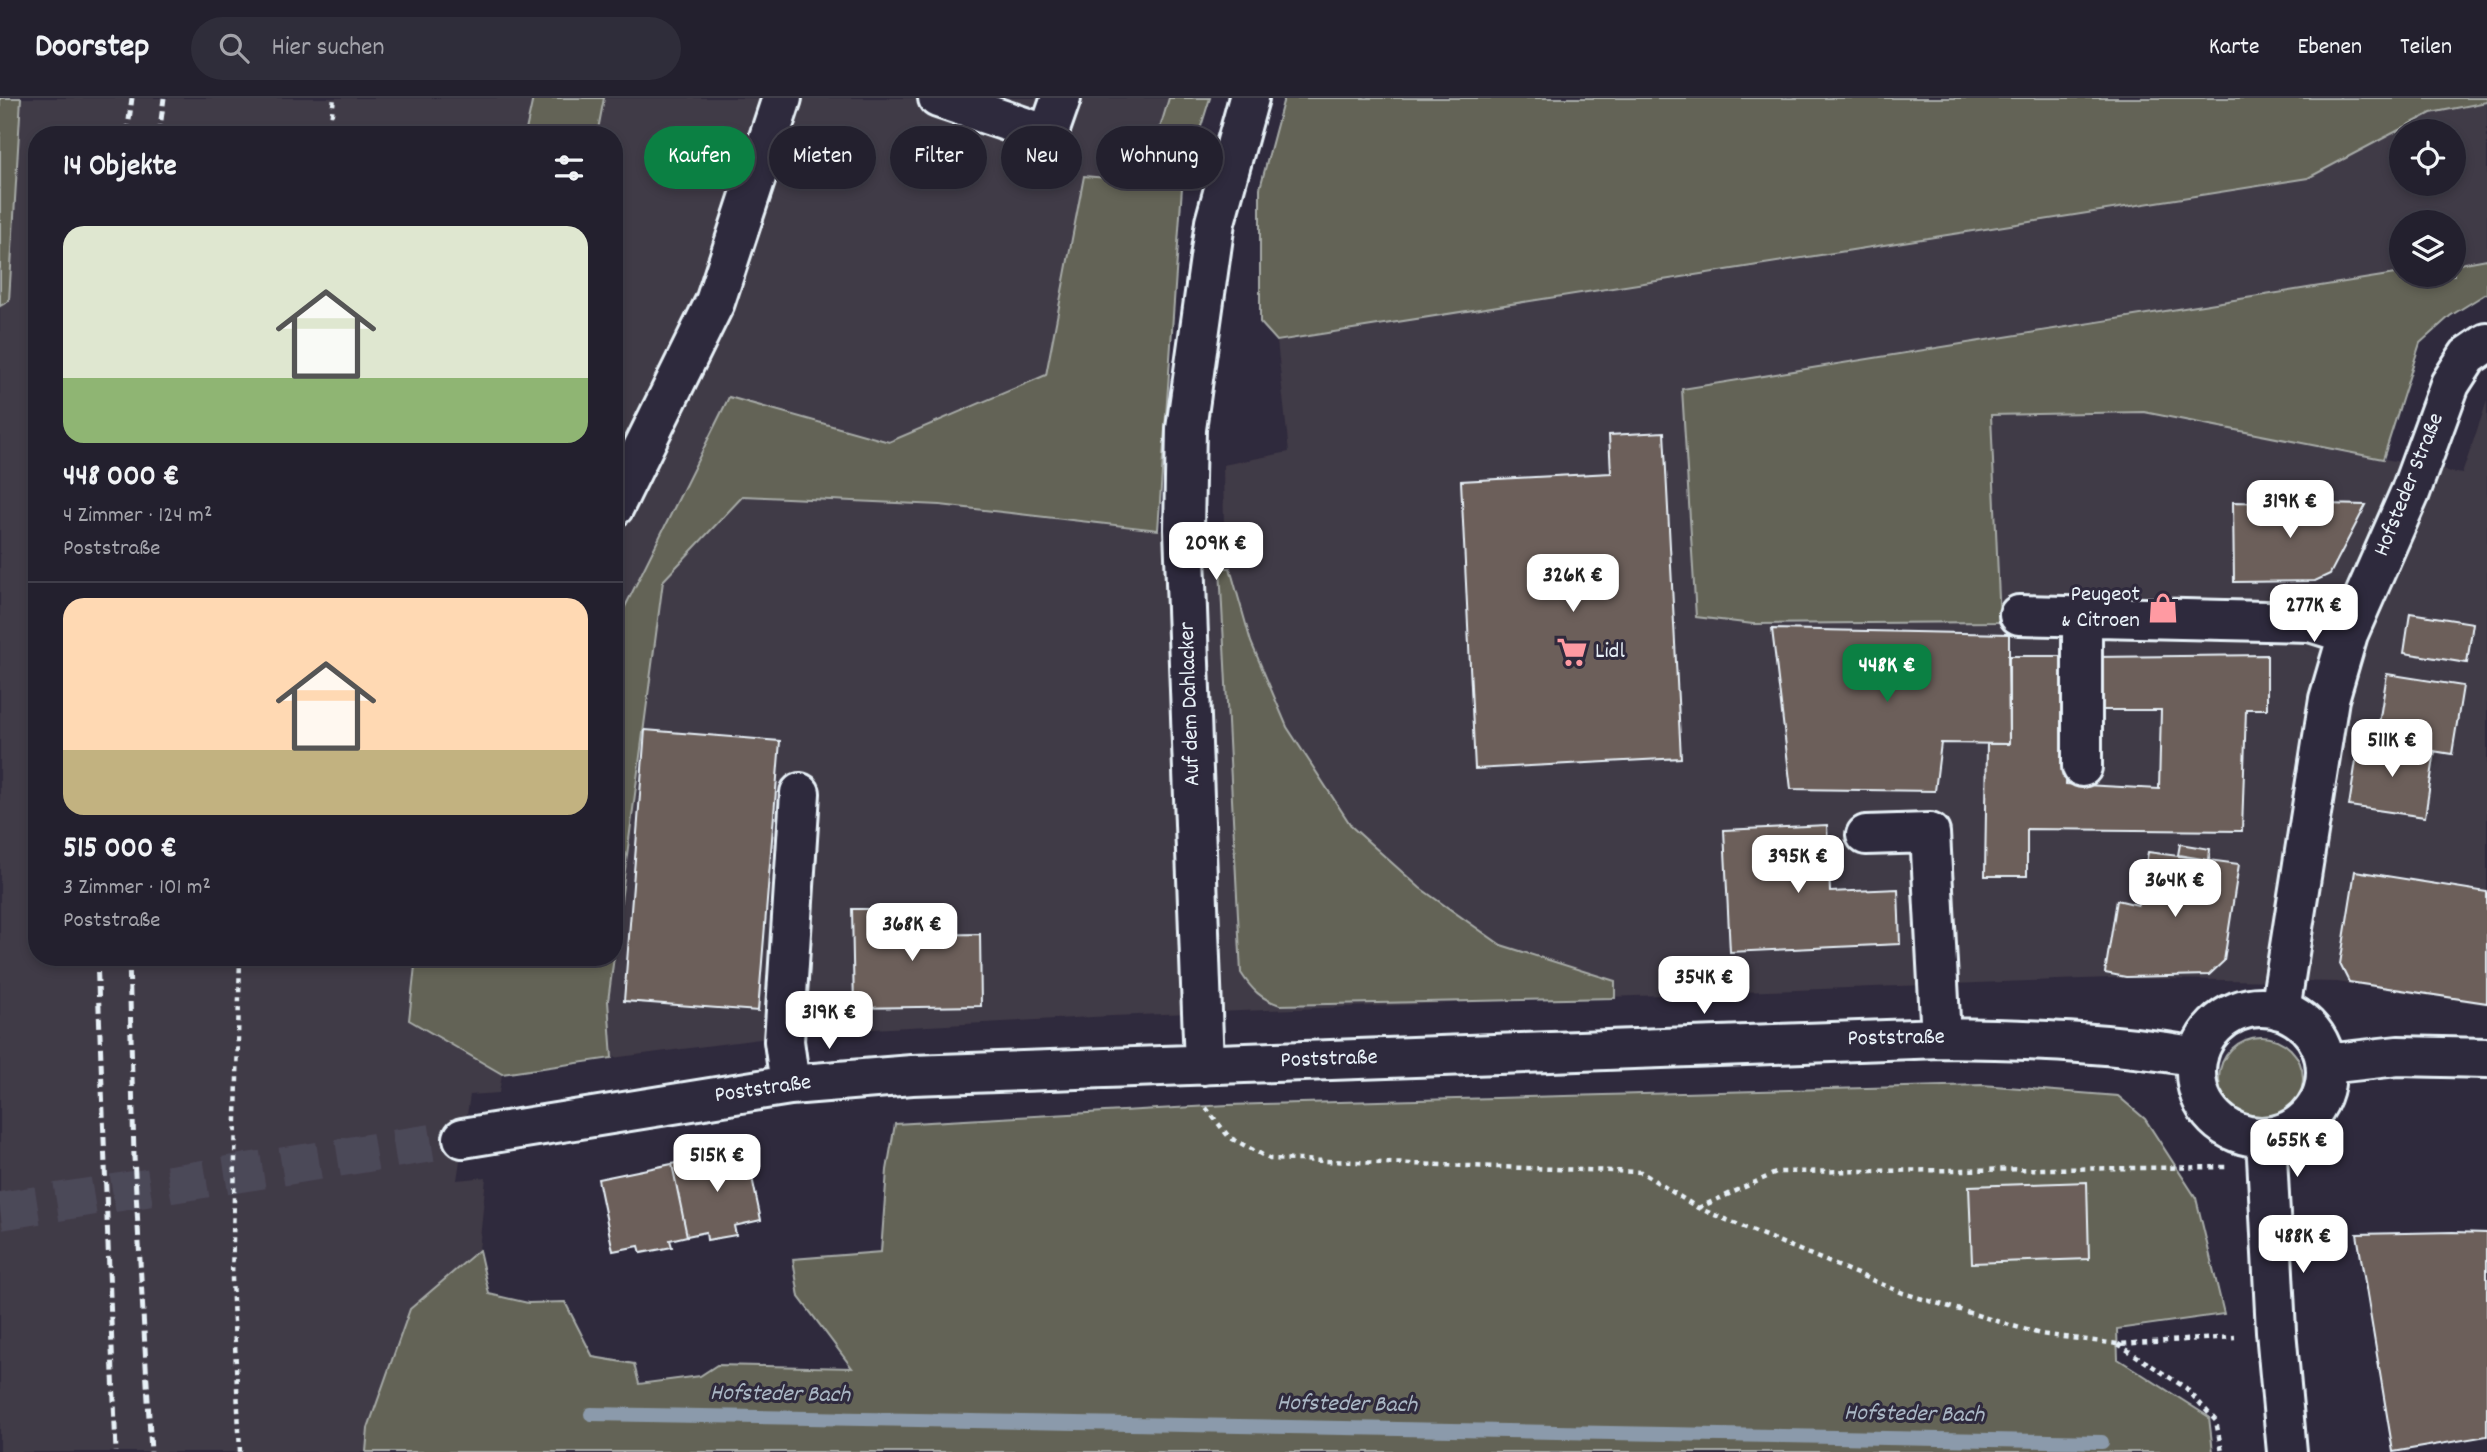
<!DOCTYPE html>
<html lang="de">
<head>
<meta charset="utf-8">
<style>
  :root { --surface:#23202e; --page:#2f2d3a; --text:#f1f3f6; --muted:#a3a3aa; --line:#403e4a; --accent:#0b8043 }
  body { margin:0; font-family:Dekko,sans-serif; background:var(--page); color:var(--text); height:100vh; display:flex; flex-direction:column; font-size:26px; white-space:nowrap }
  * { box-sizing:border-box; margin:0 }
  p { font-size:23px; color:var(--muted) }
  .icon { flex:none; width:38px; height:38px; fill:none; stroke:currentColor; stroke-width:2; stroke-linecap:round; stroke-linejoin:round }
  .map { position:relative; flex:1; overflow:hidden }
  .drawer { position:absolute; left:28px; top:28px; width:595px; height:840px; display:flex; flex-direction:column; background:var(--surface); border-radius:28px; box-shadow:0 4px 10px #0003,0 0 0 2px var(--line) }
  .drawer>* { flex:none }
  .top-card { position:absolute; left:644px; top:28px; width:665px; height:63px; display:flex; gap:14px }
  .controls { position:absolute; left:2389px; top:21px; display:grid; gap:14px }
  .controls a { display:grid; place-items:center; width:77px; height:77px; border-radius:50%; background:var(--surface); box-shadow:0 4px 10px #0003,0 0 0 2px var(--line); font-size:35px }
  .price { position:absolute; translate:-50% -60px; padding:0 16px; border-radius:14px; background:#fff; color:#222; font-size:23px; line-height:46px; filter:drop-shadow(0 2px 4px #0008) }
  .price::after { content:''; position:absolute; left:50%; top:42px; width:21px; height:16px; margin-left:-10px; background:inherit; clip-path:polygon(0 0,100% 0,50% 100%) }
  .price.on { background:var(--accent); color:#fff }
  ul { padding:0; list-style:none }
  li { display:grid; align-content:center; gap:14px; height:371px; padding:0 35px }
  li+li { border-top:2px solid var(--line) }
  li span { display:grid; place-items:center; height:217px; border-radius:21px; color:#555 }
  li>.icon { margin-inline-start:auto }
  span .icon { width:126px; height:126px; fill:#fffc; stroke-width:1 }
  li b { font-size:30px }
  h2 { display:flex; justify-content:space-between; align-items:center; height:84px; padding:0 35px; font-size:30px }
  .chip { padding:0 24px; border-radius:32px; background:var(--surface); box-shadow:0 4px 10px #0003,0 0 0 2px var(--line); font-size:24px; line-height:63px }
  .chip.on { background:var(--accent); color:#fff }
  header { display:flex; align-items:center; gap:42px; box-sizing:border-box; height:98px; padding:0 35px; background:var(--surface); border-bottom:2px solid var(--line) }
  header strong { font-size:33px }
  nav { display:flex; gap:38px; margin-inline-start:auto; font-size:24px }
  .search { width:490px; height:63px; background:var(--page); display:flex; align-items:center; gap:18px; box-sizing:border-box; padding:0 24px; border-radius:38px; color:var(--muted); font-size:26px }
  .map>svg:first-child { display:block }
</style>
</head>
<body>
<header>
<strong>Doorstep</strong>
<div class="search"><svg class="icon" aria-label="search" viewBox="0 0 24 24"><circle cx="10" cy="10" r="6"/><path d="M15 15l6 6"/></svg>Hier suchen</div>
<nav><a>Karte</a><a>Ebenen</a><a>Teilen</a></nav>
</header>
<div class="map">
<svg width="2487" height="1354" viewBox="0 0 2487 1354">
  <rect width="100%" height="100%" fill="#2f2a3d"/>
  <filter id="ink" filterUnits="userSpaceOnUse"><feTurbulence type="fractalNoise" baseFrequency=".0143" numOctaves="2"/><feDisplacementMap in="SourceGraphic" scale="14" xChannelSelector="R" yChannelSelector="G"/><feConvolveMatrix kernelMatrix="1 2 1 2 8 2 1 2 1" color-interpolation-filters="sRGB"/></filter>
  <g filter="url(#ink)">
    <!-- built -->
    <path fill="#413a46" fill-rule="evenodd" d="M0 0H533L525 37H37V859H416L409 922 502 976 499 995 470 997 457 1082 486 1079 479 1152 410 1211 368 1330 366 1354H0Z
      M604 0H1169L1144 83 1084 79 1046 277 889 344 729 299 614 531V37H597Z
      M2487 4V161L2454 167V124H2401V175L1683 291 1696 518 1753 526 2000 524 1991 317 2144 314 2462 376 2487 303V907L2337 884 2110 880 1112 918 816 934 612 960 608 903 663 483 743 398 940 407 1158 432 1224 431 1223 367 1289 354 1277 243 2308 80 2431 15ZM2401 33H2454V86H2401Z"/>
    <!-- green -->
    <path fill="#646456" stroke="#a6aaa7" stroke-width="2" d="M0 0H21L9 203 0 208Z
      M533 0H604L597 37H525Z
      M1169 0H1210L1182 89 1158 432 940 407 743 398 663 483 614 856V531L729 299 889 344 1046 277 1084 78 1144 83Z
      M1284 0H2487V4L2431 15 2308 80 1277 243 1260 224V90Z
      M2487 161V195L2450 218 2420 245 2383 361 2144 314 1991 317 2000 524 1753 526 1696 519 1682 291 2401 175 2454 177V167Z
      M1220 470H1230L1251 544 1287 629 1352 729 1420 790 1501 847 1615 883V900L1280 907C1261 901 1252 892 1241 875Z
      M416 859H614L608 903 612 960 502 976 409 922Z
      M2219 981a42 42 0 1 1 84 0a42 42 0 1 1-84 0Z
      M1982 987 2118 998 2145 1021 2196 1100 2224 1216 2117 1231 2118 1261 2209 1319 2213 1354H366L368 1330 410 1211 479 1152 489 1196 528 1205 565 1204 593 1259 634 1266 639 1286 700 1278 717 1267 852 1270 799 1199 793 1161 881 1154 887 1072 895 1026 1228 1007Z"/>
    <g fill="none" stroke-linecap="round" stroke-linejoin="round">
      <!-- stream -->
      <path stroke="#8b9aab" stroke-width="14" d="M591 1316 2102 1344"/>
    </g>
    <!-- building -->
    <path fill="#6c5e5a" stroke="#e8f1f8" stroke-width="2" d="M1664 334 1681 660 1475 671 1461 383 1611 375 1609 337Z
      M2233 404 2366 407 2330 476 2315 483 2234 484Z
      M2410 515 2473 525 2467 565 2404 555Z
      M1772 531 2009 536V646L1941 645 1935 693 1791 691Z
      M2267 557V611H2246L2242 733 2027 731V778H1985L1987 646H2009L2008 558H2068L2066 686 2159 691 2161 612H2097L2096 559Z
      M2387 576 2463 588 2452 656 2376 644Z
      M645 632 780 643 758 913 624 903Z
      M2359 643 2435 653 2425 719 2349 708Z
      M1827 727 1830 794 1898 791 1900 846 1730 854 1724 732Z
      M2180 746 2210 751 2209 762 2178 757Z
      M2148 754 2239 766 2224 863 2209 877 2126 879 2105 875 2117 802 2138 807Z
      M2355 773 2487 794V905L2349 884 2340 866Z
      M852 811H916L917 837 980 836 981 908 854 910Z
      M746 1051 761 1122 734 1128 736 1137 707 1142 706 1134 687 1138 672 1066Z
      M672 1066 687 1138 670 1142 672 1149 641 1155 639 1148 613 1153 598 1081Z
      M2087 1084 2089 1161 1972 1165 1969 1088Z
      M2453 1134 2487 1135V1338L2393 1354 2357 1136Z"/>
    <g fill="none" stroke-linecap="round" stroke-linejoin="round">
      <!-- minor-tunnel -->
      <path stroke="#4b4859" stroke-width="38" stroke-dasharray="38 19" stroke-linecap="butt" d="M0 1113 463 1040"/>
      <!-- minor casing -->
      <g stroke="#e8f1f8" stroke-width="44">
        <path id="minor" d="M938 0 1048 37 1061 0
          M614 409 715 204 782 0
          M2019 517 2310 524 2348 536
          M2082 519V669
          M1866 737 1930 735 1941 940
          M2196 974a65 65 0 1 1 130 0a65 65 0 1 1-130 0Z
          M2280 912 2329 601 2348 536 2410 395 2450 286 2468 258 2487 245
          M2326 966 2398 958 2487 960
          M1204 967 1184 431 1186 331 1215 124 1249 0
          M790 987 784 943 800 695
          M2266 1039 2276 1233 2287 1354
          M463 1040 790 987 912 977 1941 940C2028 941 2112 944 2198 959"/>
      </g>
      <!-- path -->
      <path stroke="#e8f1f8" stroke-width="4.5" stroke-dasharray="5 5" stroke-linecap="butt" d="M329 37 334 0
        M1206 1010 1229 1039 1270 1061 1641 1074 1698 1110 1903 1195 2040 1236 2118 1246 2235 1239
        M1698 1110 1778 1074 2227 1069
        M2118 1246 2186 1290 2216 1323 2222 1354
        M240 1354 232 1181 240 859"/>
      <!-- minor -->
      <use href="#minor" stroke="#2f2a3d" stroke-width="38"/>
      <!-- rail -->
      <path stroke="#e8f1f8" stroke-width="5" stroke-dasharray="10 5" stroke-linecap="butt" d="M127 37 132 0
        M159 37 164 0
        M97 859 116 1354
        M129 859 134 1059 151 1354"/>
    </g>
  </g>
  <!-- icons -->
  <defs>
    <g id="shop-bare" transform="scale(2.415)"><path d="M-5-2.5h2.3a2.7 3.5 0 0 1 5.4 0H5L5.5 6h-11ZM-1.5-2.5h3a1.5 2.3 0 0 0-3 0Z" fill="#ff9aa2" stroke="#2f2a3d" stroke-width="2.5" paint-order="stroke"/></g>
    <g id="supermarket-bare" transform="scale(2.415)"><path d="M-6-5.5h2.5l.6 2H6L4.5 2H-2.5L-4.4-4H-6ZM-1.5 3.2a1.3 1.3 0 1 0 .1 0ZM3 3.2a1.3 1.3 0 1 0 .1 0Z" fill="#ff9aa2" stroke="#2f2a3d" stroke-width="2.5" paint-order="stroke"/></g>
  </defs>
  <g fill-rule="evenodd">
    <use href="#shop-bare" x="2163" y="510"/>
    <use href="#supermarket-bare" x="1572" y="554"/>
  </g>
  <g text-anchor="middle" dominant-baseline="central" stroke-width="6" stroke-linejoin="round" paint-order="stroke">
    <!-- street labels -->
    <g font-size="23" fill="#e8f1f8" stroke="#2f2a3d">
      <text transform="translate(2410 387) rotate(-68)">Hofsteder Straße</text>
      <text transform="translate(1191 606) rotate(-92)">Auf dem Dahlacker</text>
      <text transform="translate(1896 941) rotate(-1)">Poststraße</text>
      <text transform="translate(1329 962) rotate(-2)">Poststraße</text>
      <text transform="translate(763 992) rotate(-8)">Poststraße</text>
    </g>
    <!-- poi labels -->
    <g font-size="23" fill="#e8f1f8" stroke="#2f2a3d" text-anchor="end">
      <text x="2140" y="497">Peugeot<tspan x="2140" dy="26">&amp; Citroen</tspan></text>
      <text x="1595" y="554" text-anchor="start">Lidl</text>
    </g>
    <!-- water labels -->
    <g font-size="24" font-style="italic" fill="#aab7c5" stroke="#2f2a3d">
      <text transform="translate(780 1297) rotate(1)">Hofsteder Bach</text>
      <text transform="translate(1347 1307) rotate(1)">Hofsteder Bach</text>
      <text transform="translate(1914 1317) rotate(1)">Hofsteder Bach</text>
    </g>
  </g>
</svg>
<div class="controls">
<a><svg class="icon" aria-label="locate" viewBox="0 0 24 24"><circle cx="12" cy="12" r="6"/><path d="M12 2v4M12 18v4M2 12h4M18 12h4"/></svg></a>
<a><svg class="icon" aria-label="layers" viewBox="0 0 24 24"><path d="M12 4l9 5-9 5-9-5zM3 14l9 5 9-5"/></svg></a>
</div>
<b class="price" style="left:2290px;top:442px">319K €</b>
<b class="price" style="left:1216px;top:484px">209K €</b>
<b class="price" style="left:1573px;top:516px">326K €</b>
<b class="price" style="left:2314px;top:546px">277K €</b>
<b class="price on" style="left:1887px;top:606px">448K €</b>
<b class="price" style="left:2392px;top:681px">511K €</b>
<b class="price" style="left:1798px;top:797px">395K €</b>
<b class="price" style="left:2175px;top:821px">364K €</b>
<b class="price" style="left:912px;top:865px">368K €</b>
<b class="price" style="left:1704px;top:918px">354K €</b>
<b class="price" style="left:829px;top:953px">319K €</b>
<b class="price" style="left:2297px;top:1081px">655K €</b>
<b class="price" style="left:717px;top:1096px">515K €</b>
<b class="price" style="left:2303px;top:1177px">488K €</b>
<div class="top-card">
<a class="chip on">Kaufen</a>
<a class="chip">Mieten</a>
<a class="chip">Filter</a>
<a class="chip">Neu</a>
<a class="chip">Wohnung</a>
</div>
<section class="drawer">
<h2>14 Objekte<svg class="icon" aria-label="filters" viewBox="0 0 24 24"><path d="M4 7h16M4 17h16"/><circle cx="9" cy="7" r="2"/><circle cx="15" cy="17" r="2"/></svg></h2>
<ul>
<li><span style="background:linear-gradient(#dfe7d0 70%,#8fb573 0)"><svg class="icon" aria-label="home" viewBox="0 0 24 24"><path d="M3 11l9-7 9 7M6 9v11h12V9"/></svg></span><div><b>448 000 €</b><p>4 Zimmer · 124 m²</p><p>Poststraße</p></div></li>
<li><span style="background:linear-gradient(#ffd9b3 70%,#c2b280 0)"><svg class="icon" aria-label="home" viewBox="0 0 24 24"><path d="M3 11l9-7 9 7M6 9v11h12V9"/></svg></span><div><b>515 000 €</b><p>3 Zimmer · 101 m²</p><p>Poststraße</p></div></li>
</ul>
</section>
</div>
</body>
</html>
